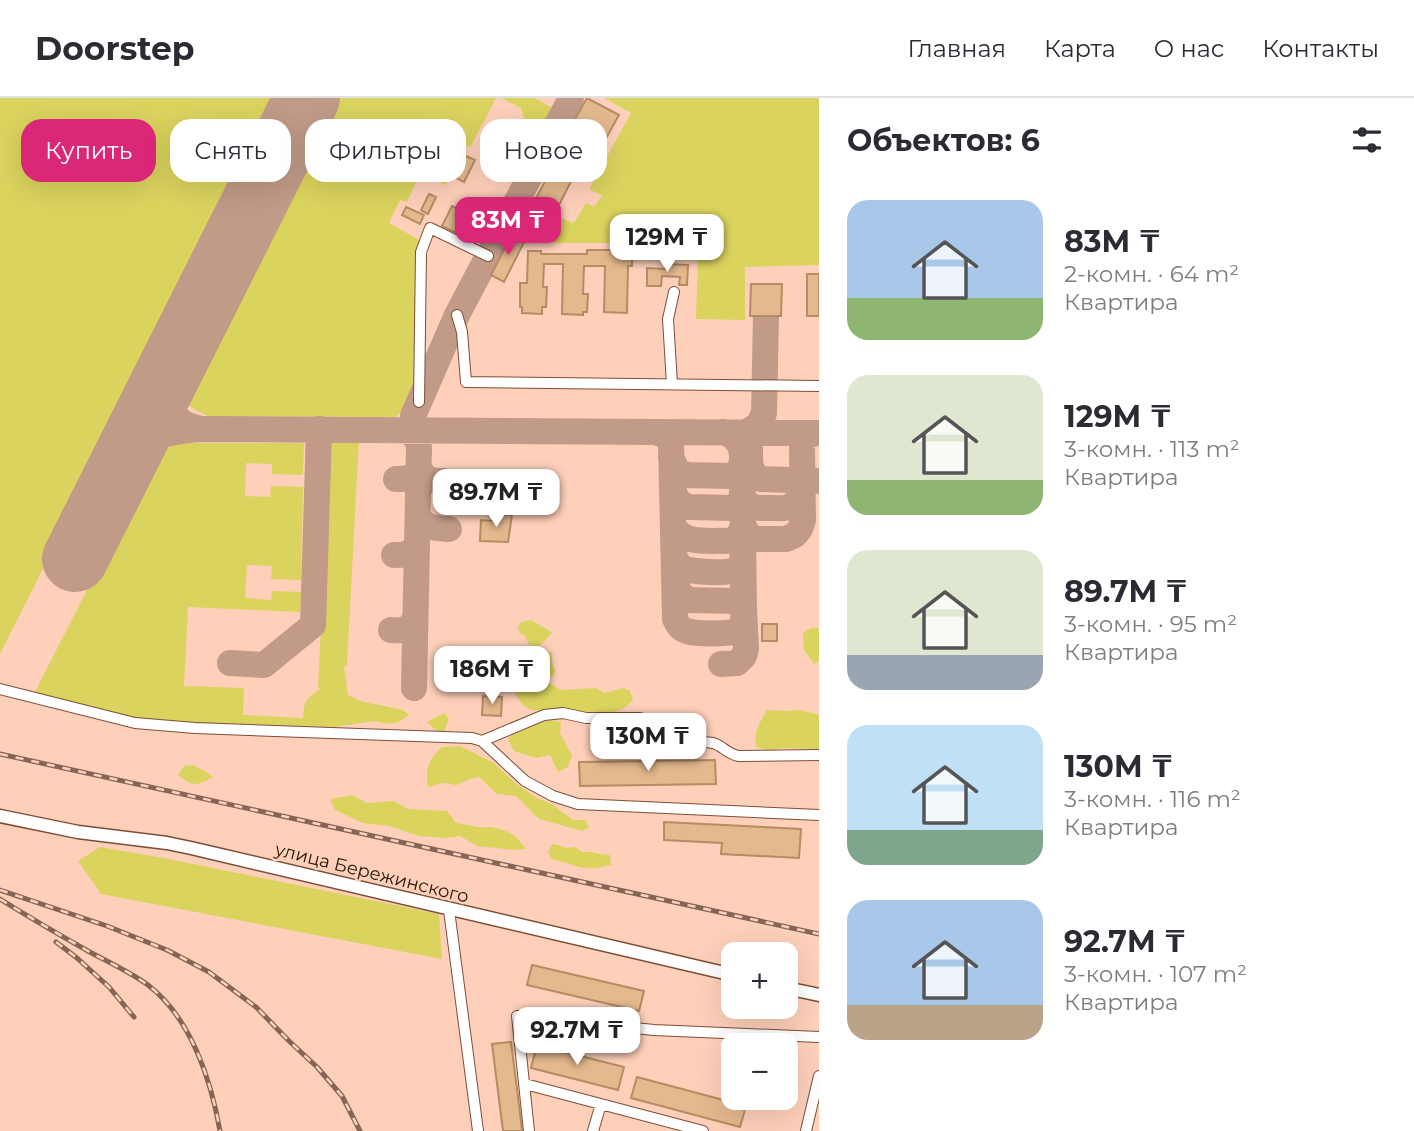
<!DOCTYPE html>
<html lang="ru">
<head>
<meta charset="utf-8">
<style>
  :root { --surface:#fff; --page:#f7f7f7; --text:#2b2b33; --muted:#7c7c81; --line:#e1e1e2; --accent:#db2777 }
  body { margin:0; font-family:Montserrat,sans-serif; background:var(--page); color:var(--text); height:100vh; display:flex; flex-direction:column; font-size:26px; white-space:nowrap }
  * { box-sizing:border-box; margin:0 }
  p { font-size:23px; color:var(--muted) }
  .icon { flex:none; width:38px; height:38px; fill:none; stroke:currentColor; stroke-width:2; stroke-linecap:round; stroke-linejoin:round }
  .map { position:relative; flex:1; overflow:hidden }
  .side { display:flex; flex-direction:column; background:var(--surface); width:595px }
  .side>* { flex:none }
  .top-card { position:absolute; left:21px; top:21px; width:665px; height:63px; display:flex; gap:14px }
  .tools { position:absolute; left:721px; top:844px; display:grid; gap:14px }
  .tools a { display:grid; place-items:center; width:77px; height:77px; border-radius:14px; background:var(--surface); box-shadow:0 7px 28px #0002; font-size:35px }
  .price { position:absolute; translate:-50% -60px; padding:0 16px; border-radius:14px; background:#fff; color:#222; font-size:23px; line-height:46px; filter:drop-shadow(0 2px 4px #0008) }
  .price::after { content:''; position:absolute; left:50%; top:42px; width:21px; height:16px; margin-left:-10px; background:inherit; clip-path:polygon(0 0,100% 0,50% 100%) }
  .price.on { background:var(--accent); color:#fff }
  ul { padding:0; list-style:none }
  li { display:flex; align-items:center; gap:21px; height:175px; padding:0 28px }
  li span { display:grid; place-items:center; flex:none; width:196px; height:140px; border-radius:21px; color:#555 }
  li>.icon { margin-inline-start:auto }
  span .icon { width:84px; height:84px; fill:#fffc; stroke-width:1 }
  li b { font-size:30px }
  h2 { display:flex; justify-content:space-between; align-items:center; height:84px; padding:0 28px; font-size:30px }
  .pill { padding:0 24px; border-radius:21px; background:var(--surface); box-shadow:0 7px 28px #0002; font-size:24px; line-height:63px }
  .pill.on { background:var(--accent); color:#fff }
  header { display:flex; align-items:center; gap:42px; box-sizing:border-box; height:98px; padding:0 35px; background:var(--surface); border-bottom:2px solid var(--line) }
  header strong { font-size:33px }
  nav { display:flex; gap:38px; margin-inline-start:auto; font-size:24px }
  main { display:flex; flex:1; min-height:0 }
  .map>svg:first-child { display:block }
</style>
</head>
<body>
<header>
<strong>Doorstep</strong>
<nav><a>Главная</a><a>Карта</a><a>О нас</a><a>Контакты</a></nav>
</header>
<main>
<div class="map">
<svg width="819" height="1033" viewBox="0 0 819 1033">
  <rect width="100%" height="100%" fill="#fed0ba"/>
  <!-- green -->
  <path fill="#dad35e" d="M0 0H280L0 556Z
    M335 0H496L471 48 464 49 446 87 420 76 407 104 400 102 389 125 421 143 418 288 408 309 395 319 208 318 195 312 189 307 187 292Z
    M501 0H535L556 12 544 36 537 32 539 28 524 20 521 10Z
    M604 0H819V167L745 169V222L696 221 698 162 650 161 649 139H618L614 145H552L561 120 574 125 586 105 594 109 602 98 589 91 631 15Z
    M359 341 347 567 344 569 348 597 360 603 403 612 409 617 399 624 388 626 374 623 335 629 195 626 135 621 34 596 154 360 165 351 181 345H304L303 377 272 376V366L246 365 245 398 270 399 271 388 303 389 301 482 271 481 272 468 247 467 245 500 271 502 272 493 301 494 300 514 188 509 184 588 244 590 243 617 303 620C304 603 306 601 320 591L318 590 330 342Z
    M531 522C538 527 545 529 552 535L539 549 529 547 525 538 519 534 518 529 522 524Z
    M811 530H819V563L814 566 804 552 803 535Z
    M537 553 543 556 552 554V566L556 573 553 578 546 580C542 574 534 561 532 554Z
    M515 560 519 562C520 571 520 575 512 580V588C502 595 497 596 487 589 487 575 503 565 515 560Z
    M541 581 561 592 596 590 605 595 623 590 629 592 633 601C619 625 574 612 551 612 544 611 536 614 529 611 521 607 516 598 512 590L523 585Z
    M767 612 787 613 800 612 819 617V651L781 650 770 653 756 649C753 635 760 624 767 612Z
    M444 615 449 621 444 633H437L427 624Z
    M549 622 561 624 560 635 572 658 568 669 558 674 550 657 536 660 514 653 508 641 515 632Z
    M460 648 494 665 515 685 537 700 552 706 573 722H585L589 729 582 733 539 721 516 698 497 696 479 679 470 681 457 687 443 685 428 689C425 670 428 663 442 649Z
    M193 667 205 673 213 679C198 688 192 689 178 677L184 668Z
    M352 697 367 705 394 703 408 711 447 713 456 725C464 726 471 728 478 729 482 730 486 729 489 729 507 731 516 737 526 751L515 752 477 748 460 738 445 740 419 738 389 728 363 725 335 712 330 701Z
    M553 746 568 750 575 749 582 754C593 753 599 757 610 757L611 767C601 769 591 772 580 769 570 767 562 763 551 761L548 753Z
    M100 749 164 760 439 816 442 861 101 796 78 763Z"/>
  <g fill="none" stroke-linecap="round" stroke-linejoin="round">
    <!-- taxiway -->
    <path stroke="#c19a88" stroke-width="26" d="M167 277C163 306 171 325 201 331
      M406 332 417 340 419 350 414 590
      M411 332 413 318 457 217 571 0
      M656 334 668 339 671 345 675 521C678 527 680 531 687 533 695 536 731 537 738 532 744 528 743 517 744 511L742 358C741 345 735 338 723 334
      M747 334 759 326 764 315 766 218
      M130 351C156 337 175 332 204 331L819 335
      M750 351C750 364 749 375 761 381L817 383
      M671 359 677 372 686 377 732 378 740 371 742 362
      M396 381C406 381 415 381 419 370 424 381 431 383 443 383
      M672 390 678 403 687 409 733 410 741 403 742 394
      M742 394C746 412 758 410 773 410 778 410 784 411 789 409 797 405 800 398 802 391
      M418 418C425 431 435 430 449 431
      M743 426 748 437 756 441H786L795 437 800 431 803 422 802 346 805 339 815 335
      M673 427C682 447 709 442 728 443 738 441 741 435 743 426
      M394 457C404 457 412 456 417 446
      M674 457C676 462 678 467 683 470 690 474 729 476 735 472 741 469 742 463 743 457
      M675 484 680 496 689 502 735 503 741 498 743 490
      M391 532C403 533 411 532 415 519
      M230 565 264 567 313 527 319 331
      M721 566 737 565 744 558 746 551 744 512"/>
    <!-- runway -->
    <path stroke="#c19a88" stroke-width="66" d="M75 461 307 0"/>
  </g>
  <!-- building -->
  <path fill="#e4b98e" stroke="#b58c63" stroke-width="2" d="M587 0 619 17 603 46 571 28Z
    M566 44 586 54 555 115 534 104Z
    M466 58 475 62 464 84 455 79Z
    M429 96 436 99 428 116 421 112Z
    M452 108 476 121 466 139 442 128Z
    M406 109 424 117 420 126 402 117Z
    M513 134 526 140 504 184 491 177Z
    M611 150H632V168H628L627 215 604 214 605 168H584L583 196H588L587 214H583V217L562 216 563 166H544L543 189H547L546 209H542V216L522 215V209H520V185H527L528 153H541V156H587V152H611Z
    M665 166 688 167 687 187H679L680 179 662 178 661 188H647V170L665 171Z
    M807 176H819V218H807Z
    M751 186H782L781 218H750Z
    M492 416 512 417 508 444 480 443 481 422 492 423Z
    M762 526H777V543H762Z
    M483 598 502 599 501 618 482 617Z
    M715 662 716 686 580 688 579 664Z
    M664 724 801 731 799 760 721 756 722 745 664 742Z
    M532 867 644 893 639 913 527 887Z
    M511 944 520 1015 522 1033H503L492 946Z
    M537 947 624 969 618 992 531 970Z
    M637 979 746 1008 740 1029 631 1000Z"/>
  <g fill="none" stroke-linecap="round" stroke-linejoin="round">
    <!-- minor casing -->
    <g stroke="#7e4d35" stroke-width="12">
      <path id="minor" d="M457 217 462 234 466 284 819 288
        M672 286 668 221 674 194
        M419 304 421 154 430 130 488 158
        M0 591 135 625 195 630 472 640 482 643 544 617 563 615 586 620H640C651 625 657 635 668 640 683 647 698 642 713 645 723 648 726 655 738 658L819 657
        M482 643 525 683 553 698 578 706 819 717
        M449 812 478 1033
        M525 986 703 1033
        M529 1033 517 918 654 932 819 939
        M593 1033 601 1006
        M806 1033 819 978"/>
    </g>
    <!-- major casing -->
    <g stroke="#7e4d35" stroke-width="15">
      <path id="major" d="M0 718 78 734 167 745 191 750 733 877
        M786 890 819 897"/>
    </g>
    <!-- minor -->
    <use href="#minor" stroke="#fff" stroke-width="10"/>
    <!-- major -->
    <use href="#major" stroke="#fff" stroke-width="12"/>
    <!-- rail casing -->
    <g stroke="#846556" stroke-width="5">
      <path id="rail" d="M0 656 819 836
        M0 792 107 828 167 852 209 874 256 909 289 943 317 969 342 998 360 1033
        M0 801C29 819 58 836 88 853 108 864 130 874 148 887 191 920 211 982 220 1033
        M56 844 77 860 109 889 134 919"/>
    </g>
    <!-- rail -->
    <use href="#rail" stroke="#fed0ba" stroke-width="2.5" stroke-dasharray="8" stroke-linecap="butt"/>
  </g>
  <g text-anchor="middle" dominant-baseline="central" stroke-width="5" stroke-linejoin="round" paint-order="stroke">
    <!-- street labels -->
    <g font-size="18" fill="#29150b" stroke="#fed0ba">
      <text transform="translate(372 775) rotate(14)">улица Бережинского</text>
    </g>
  </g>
</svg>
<div class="tools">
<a>+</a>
<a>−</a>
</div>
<b class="price on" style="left:508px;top:159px">83M ₸</b>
<b class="price" style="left:667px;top:176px">129M ₸</b>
<b class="price" style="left:496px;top:431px">89.7M ₸</b>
<b class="price" style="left:492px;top:608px">186M ₸</b>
<b class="price" style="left:648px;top:675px">130M ₸</b>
<b class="price" style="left:577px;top:969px">92.7M ₸</b>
<div class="top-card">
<a class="pill on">Купить</a>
<a class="pill">Снять</a>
<a class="pill">Фильтры</a>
<a class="pill">Новое</a>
</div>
</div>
<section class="side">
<h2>Объектов: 6<svg class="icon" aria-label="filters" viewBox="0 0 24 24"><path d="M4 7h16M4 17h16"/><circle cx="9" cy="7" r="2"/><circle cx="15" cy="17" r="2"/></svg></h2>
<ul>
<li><span style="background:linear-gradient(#a9c7e8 70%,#8fb573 0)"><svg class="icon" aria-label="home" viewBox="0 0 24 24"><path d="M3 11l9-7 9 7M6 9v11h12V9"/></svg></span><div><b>83M ₸</b><p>2-комн. · 64 m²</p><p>Квартира</p></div></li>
<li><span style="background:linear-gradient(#dfe7d0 75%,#8fb573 0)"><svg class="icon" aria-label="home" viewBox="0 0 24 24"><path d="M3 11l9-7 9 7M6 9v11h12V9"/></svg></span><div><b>129M ₸</b><p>3-комн. · 113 m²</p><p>Квартира</p></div></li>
<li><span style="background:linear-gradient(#dfe7d0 75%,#9aa5b1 0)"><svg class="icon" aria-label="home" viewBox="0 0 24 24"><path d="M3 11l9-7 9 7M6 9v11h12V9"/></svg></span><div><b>89.7M ₸</b><p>3-комн. · 95 m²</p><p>Квартира</p></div></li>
<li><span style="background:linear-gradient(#bfe0f5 75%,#7fa58c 0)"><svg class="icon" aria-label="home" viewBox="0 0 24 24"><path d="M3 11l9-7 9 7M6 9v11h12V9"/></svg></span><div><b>130M ₸</b><p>3-комн. · 116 m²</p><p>Квартира</p></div></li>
<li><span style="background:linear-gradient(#a9c7e8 75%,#b9a48a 0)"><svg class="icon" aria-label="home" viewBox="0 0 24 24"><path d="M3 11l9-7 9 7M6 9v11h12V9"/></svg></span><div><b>92.7M ₸</b><p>3-комн. · 107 m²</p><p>Квартира</p></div></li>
</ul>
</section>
</main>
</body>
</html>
